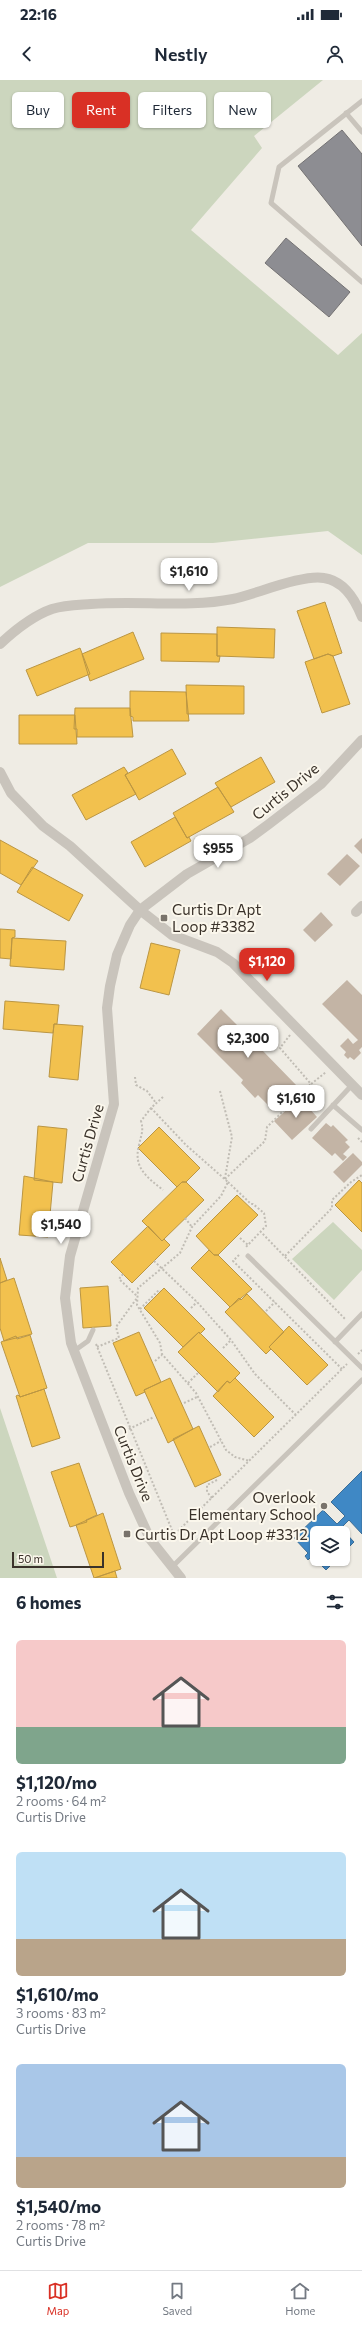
<!DOCTYPE html>
<html lang="en">
<head>
<meta charset="utf-8">
<style>
  :root { --surface:#fff; --page:#f6f6f7; --text:#1f2937; --muted:#747a83; --line:#e0e1e3; --accent:#d93025 }
  body { margin:0; font-family:Commissioner,sans-serif; background:var(--page); color:var(--text); height:100vh; display:flex; flex-direction:column; font-size:15px; white-space:nowrap }
  * { box-sizing:border-box; margin:0 }
  p { font-size:13px; color:var(--muted) }
  .icon { flex:none; width:22px; height:22px; fill:none; stroke:currentColor; stroke-width:2; stroke-linecap:round; stroke-linejoin:round }
  .map { position:relative; height:1498px; overflow:hidden }
  .side { display:flex; flex-direction:column; background:var(--surface); flex:1 }
  .side>* { flex:none }
  .banner { position:absolute; left:12px; top:12px; width:338px; height:36px; display:flex; gap:8px }
  .controls { position:absolute; left:310px; top:1446px; display:grid; gap:8px }
  .controls a { display:grid; place-items:center; width:40px; height:40px; border-radius:6px; background:var(--surface); box-shadow:0 1px 3px #0004; font-size:20px }
  .scale { position:absolute; left:12px; bottom:10px; width:92px; box-sizing:border-box; padding-left:4px; border:2px solid #3a322a; border-top:0; font-size:11px; line-height:14px; white-space:nowrap; color:#3a322a; -webkit-text-stroke:3px #fbf7ec; paint-order:stroke }
  .price { position:absolute; translate:-50% -34px; padding:0 9px; border-radius:8px; background:#fff; color:#222; font-size:13px; line-height:26px; filter:drop-shadow(0 1px 2px #0008) }
  .price::after { content:''; position:absolute; left:50%; top:24px; width:12px; height:9px; margin-left:-6px; background:inherit; clip-path:polygon(0 0,100% 0,50% 100%) }
  .price.active { background:var(--accent); color:#fff }
  ul { padding:0; list-style:none }
  li { display:grid; align-content:center; gap:8px; height:212px; padding:0 16px }
  li span { display:grid; place-items:center; height:124px; border-radius:6px; color:#555 }
  li>.icon { margin-inline-start:auto }
  span .icon { width:72px; height:72px; fill:#fffc; stroke-width:1 }
  li b { font-size:17px }
  h2 { display:flex; justify-content:space-between; align-items:center; height:48px; padding:0 16px; font-size:17px }
  .tag { padding:0 14px; border-radius:6px; background:var(--surface); box-shadow:0 1px 3px #0004; font-size:14px; line-height:36px }
  .tag.active { background:var(--accent); color:#fff }
  .status { display:flex; justify-content:space-between; align-items:center; height:28px; padding:0 20px; background:var(--surface); direction:ltr }
  .status svg { height:11px; fill:currentColor }
  header { display:flex; justify-content:space-between; align-items:center; height:52px; padding:0 16px; background:var(--surface); font-size:18px; font-weight:600 }
  .menu { display:flex; justify-content:space-around; align-items:center; height:56px; border-top:1px solid var(--line); background:var(--surface); font-size:11px; color:var(--muted) }
  .menu a { display:grid; justify-items:center; gap:2px }
  .menu .active { color:var(--accent) }
  .map>svg:first-child { display:block }
</style>
</head>
<body>
<div class="status"><b>22:16</b><svg viewBox="0 0 49 12"><path d="M0 12V9h3v3zM5 12V6h3v6zM10 12V3h3v9zM15 12V0h3v12zM26 1h20v11H26zM47 4h2v5h-2z"/></svg></div>
<header><svg class="icon" aria-label="back" viewBox="0 0 24 24"><path d="M15 5l-7 7 7 7"/></svg>Nestly<svg class="icon" aria-label="person" viewBox="0 0 24 24"><circle cx="12" cy="8" r="4"/><path d="M4 21q1-7 8-7t8 7"/></svg></header>
<div class="map">
<svg width="362" height="1498" viewBox="0 0 362 1498">
  <rect width="100%" height="100%" fill="#efece4"/>
  <!-- green -->
  <path fill="#ccd6be" d="M0 0H323L254 56 262 68 191 150 338 275 362 253V475L328 451 213 463H88L0 507Z
    M333 1142 362 1170V1190L334 1220 292 1179Z
    M0 1328 57 1498H0Z"/>
  <!-- homes -->
  <path fill="#f2c14e" stroke="#bb9643" d="M325 522 342 573 333 576 328 574 314 579 297 531Z
    M217 547 275 549 274 578 217 576Z
    M133 552 144 579 90 601 82 574Z
    M161 553 217 554V576H220L219 582 161 581Z
    M80 568 90 594 37 616 26 590Z
    M328 574 333 576 350 624 322 633 305 582Z
    M186 605 244 606V634H187Z
    M130 611 186 612 189 641H133V637L130 636Z
    M75 628H130L133 657H77V649H74Z
    M19 635H75L77 664H19Z
    M172 669 186 694 139 720 125 695Z
    M261 677 275 702 231 727 215 703Z
    M124 687 128 693 125 695 136 714 86 740 72 715Z
    M218 707 234 732 187 758 173 733Z
    M175 737 187 758 189 757 191 761 145 787 131 762Z
    M0 760 38 781 21 805 0 793Z
    M32 787 83 815 69 841 17 812Z
    M0 849 15 850V857L12 858 11 879 0 878Z
    M12 858 66 861 64 890 10 886Z
    M151 863 180 870 169 915 140 908Z
    M5 921 59 925 57 944H54L53 953 3 949Z
    M54 944 83 946 78 1000 49 997Z
    M38 1046 67 1049 62 1103 34 1100Z
    M159 1047 200 1088 186 1102H182L177 1107 138 1068Z
    M24 1096 53 1102 48 1157 19 1155Z
    M359 1100 362 1103V1152L335 1125Z
    M182 1102H186L204 1120 162 1161 142 1141Z
    M237 1115 258 1135 218 1175H214L196 1156Z
    M148 1146 162 1161 164 1159 170 1165 132 1203 111 1182Z
    M209 1170 214 1175H218L252 1209 230 1227 191 1188Z
    M0 1178 7 1200 0 1203Z
    M14 1198 32 1254 4 1261 0 1248V1203Z
    M108 1206 111 1246 83 1248 80 1208Z
    M164 1208 205 1249 200 1254 199 1252 183 1267 144 1228Z
    M247 1214 284 1252 269 1267 271 1269 266 1274 225 1232 239 1218 241 1220Z
    M289 1246 328 1285 307 1305 269 1267Z
    M139 1252 161 1302 144 1310 145 1312 136 1316 113 1263Z
    M199 1252 240 1293 230 1303 227 1301 218 1312 178 1272Z
    M30 1255 47 1308 20 1317 1 1262 16 1256 17 1259Z
    M170 1298 193 1349 168 1363 144 1310Z
    M235 1298 274 1337 254 1357 213 1316 227 1301 230 1303Z
    M44 1309 60 1358 32 1367 16 1316 18 1315 20 1317Z
    M199 1346 221 1395 195 1407 173 1359Z
    M79 1383 97 1435 86 1440 87 1442 70 1447 51 1392Z
    M103 1433 121 1489 94 1498 76 1445Z
    M115 1491 117 1498H95Z"/>
  <!-- schools -->
  <path fill="#3f88c5" stroke="#3e6e96" d="M362 1391V1454L349 1440 341 1448 354 1462 343 1473V1453H317V1479H337L326 1490 312 1476 308 1480 305 1476 308 1473 294 1458 323 1430 337 1444 345 1436 331 1422Z"/>
  <!-- industry -->
  <path fill="#8d8d92" stroke="#747273" d="M342 50 362 74V166L298 86Z
    M286 158 350 212 329 237 265 183Z"/>
  <!-- building -->
  <path fill="#c3b4a5" d="M362 758V774L354 766Z
    M347 774 360 786 340 806 327 794Z
    M321 832 333 845 315 862 303 850Z
    M347 900 362 915V967L359 970 361 973 354 980 350 977 348 979 344 975 346 972 340 966 348 958 353 964 358 960 322 924Z
    M221 929 257 965 261 961 257 956 265 949 270 954 272 952 275 955 273 957 278 962 270 970 266 966 262 970 297 1006 273 1030 258 1015 255 1018 241 1003 243 1000 197 954Z
    M300 1018 317 1037 292 1060 274 1041Z
    M326 1043 331 1047 333 1045 348 1060 345 1062 350 1067 343 1074 347 1077 343 1081 335 1073 332 1076 312 1058Z
    M353 1073 362 1082V1085L344 1103 333 1092Z"/>
  <g fill="none" stroke-linecap="round" stroke-linejoin="round">
    <!-- path -->
    <path stroke="#c1bdb5" stroke-width="2" stroke-dasharray="2 2" stroke-linecap="butt" d="M290 955 280 968 311 1004 326 992
      M135 997 136 1005 147 1011 156 1023
      M220 1011 232 1057 225 1098
      M163 1017 151 1028 141 1041C144 1051 141 1055 139 1065 133 1088 147 1097 163 1110
      M151 1028 186 1065 228 1102 221 1116 192 1147 180 1173 138 1208 137 1225 160 1263 162 1274 196 1313 226 1370 235 1377 250 1381
      M358 1058 362 1062
      M225 1099 265 1061 267 1047 311 1004 310 1009 324 1023
      M228 1102 251 1124H253L264 1133 266 1146 245 1168
      M185 1138 192 1147
      M260 1151 346 1240
      M240 1158 248 1165
      M239 1175 233 1181 342 1289
      M285 1176 332 1128V1120L351 1102 362 1095
      M154 1181 197 1222 231 1260 255 1294 296 1335
      M123 1194 119 1199 138 1217
      M191 1228 197 1222
      M140 1229 159 1210 160 1211
      M266 1231 275 1222
      M96 1264 174 1455 347 1284
      M97 1267 119 1258 116 1247 137 1218
      M223 1268 231 1260
      M358 1274 362 1270
      M155 1281 162 1275
      M188 1303 199 1292
      M184 1323 197 1317
      M129 1349 154 1337
      M210 1367 221 1361
      M212 1418 207 1412V1405L217 1400"/>
    <!-- service -->
    <path stroke="#c9c4bc" stroke-width="5" d="M362 21 279 87 271 123 362 202
      M346 33 362 52
      M333 1025 362 1050
      M311 1049 353 1004
      M248 1176 362 1288
      M335 1262 362 1234
      M74 1271 88 1261 93 1250
      M172 1487 362 1300"/>
    <!-- minor -->
    <path stroke="#c9c4bc" stroke-width="10" d="M0 564C15 550 32 536 52 529 65 525 78 525 91 524 138 520 187 528 233 519 256 514 303 494 324 498 344 501 355 519 362 537
      M0 692 11 713 43 746 70 766 140 830 187 794 250 758 269 744 321 704 362 660
      M356 832 362 826
      M181 1498 150 1459 129 1413 71 1263 65 1218 70 1176 114 1024 107 928 110 906 117 875 130 845 140 830 172 855 217 872 233 883 362 1015"/>
  </g>
  <!-- markers -->
  <g fill="#79736b" stroke="#fbf7ec" stroke-width="1.5">
    <rect x="160" y="834" width="8" height="8" rx="2"/>
    <circle cx="324" cy="1426" r="4"/>
    <rect x="123" y="1450" width="8" height="8" rx="2"/>
  </g>
  <g text-anchor="middle" dominant-baseline="central" stroke-width="4" stroke-linejoin="round" paint-order="stroke">
    <!-- street labels -->
    <g font-size="15" fill="#3a322a" stroke="#fbf7ec">
      <text transform="translate(285 711) rotate(-39)">Curtis Drive</text>
      <text transform="translate(87 1063) rotate(-74)">Curtis Drive</text>
      <text transform="translate(134 1383) rotate(68)">Curtis Drive</text>
    </g>
    <!-- poi labels -->
    <g font-size="15" fill="#3a322a" stroke="#fbf7ec" text-anchor="start">
      <text x="172" y="829">Curtis Dr Apt<tspan x="172" dy="17">Loop #3382</tspan></text>
      <text x="316" y="1417" text-anchor="end">Overlook<tspan x="316" dy="17">Elementary School</tspan></text>
      <text x="135" y="1454">Curtis Dr Apt Loop #3312</text>
    </g>
  </g>
</svg>
<div class="controls">
<a><svg class="icon" aria-label="layers" viewBox="0 0 24 24"><path d="M12 4l9 5-9 5-9-5zM3 14l9 5 9-5"/></svg></a>
</div>
<div class="scale">50 m</div>
<b class="price" style="left:189px;top:512px">$1,610</b>
<b class="price" style="left:218px;top:789px">$955</b>
<b class="price active" style="left:267px;top:902px">$1,120</b>
<b class="price" style="left:248px;top:979px">$2,300</b>
<b class="price" style="left:296px;top:1039px">$1,610</b>
<b class="price" style="left:61px;top:1165px">$1,540</b>
<div class="banner">
<a class="tag">Buy</a>
<a class="tag active">Rent</a>
<a class="tag">Filters</a>
<a class="tag">New</a>
</div>
</div>
<section class="side">
<h2>6 homes<svg class="icon" aria-label="filters" viewBox="0 0 24 24"><path d="M4 7h16M4 17h16"/><circle cx="9" cy="7" r="2"/><circle cx="15" cy="17" r="2"/></svg></h2>
<ul>
<li><span style="background:linear-gradient(#f6c9c9 70%,#7fa58c 0)"><svg class="icon" aria-label="home" viewBox="0 0 24 24"><path d="M3 11l9-7 9 7M6 9v11h12V9"/></svg></span><div><b>$1,120/mo</b><p>2 rooms · 64 m²</p><p>Curtis Drive</p></div></li>
<li><span style="background:linear-gradient(#bfe0f5 70%,#b9a48a 0)"><svg class="icon" aria-label="home" viewBox="0 0 24 24"><path d="M3 11l9-7 9 7M6 9v11h12V9"/></svg></span><div><b>$1,610/mo</b><p>3 rooms · 83 m²</p><p>Curtis Drive</p></div></li>
<li><span style="background:linear-gradient(#a9c7e8 75%,#b9a48a 0)"><svg class="icon" aria-label="home" viewBox="0 0 24 24"><path d="M3 11l9-7 9 7M6 9v11h12V9"/></svg></span><div><b>$1,540/mo</b><p>2 rooms · 78 m²</p><p>Curtis Drive</p></div></li>
</ul>
</section>
<nav class="menu">
<a class="active"><svg class="icon" aria-label="map" viewBox="0 0 24 24"><path d="M3 6l6-2 6 2 6-2v14l-6 2-6-2-6 2zM9 4v14M15 6v14"/></svg>Map</a>
<a><svg class="icon" aria-label="saved" viewBox="0 0 24 24"><path d="M7 4h10v16l-5-4-5 4z"/></svg>Saved</a>
<a><svg class="icon" aria-label="home" viewBox="0 0 24 24"><path d="M3 11l9-7 9 7M6 9v11h12V9"/></svg>Home</a>
</nav>
</body>
</html>
